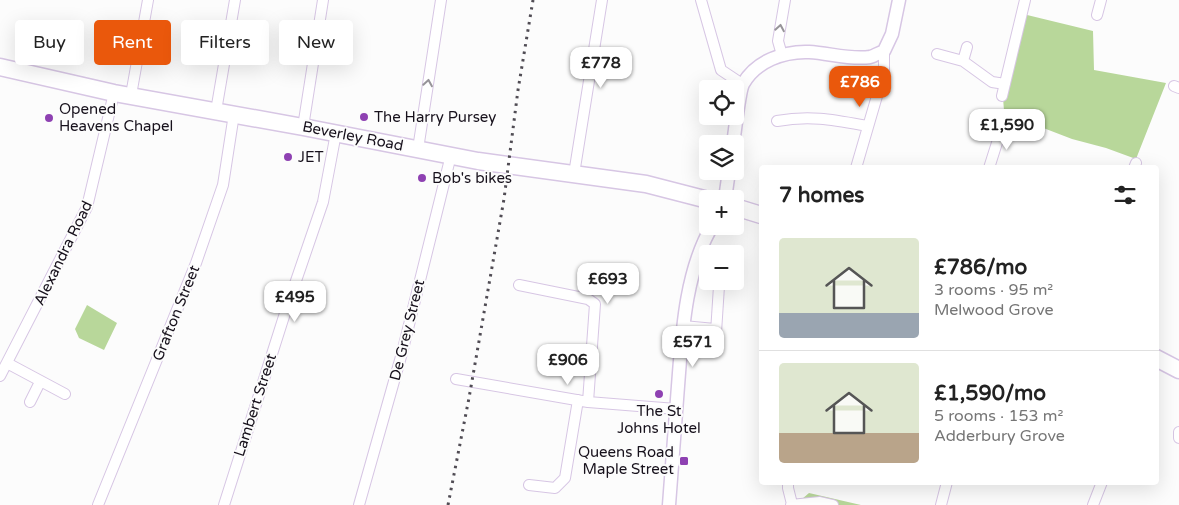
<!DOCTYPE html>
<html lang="en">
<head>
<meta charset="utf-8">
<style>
  :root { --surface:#fff; --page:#f6f6f6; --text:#222; --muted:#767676; --line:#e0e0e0; --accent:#ea580c }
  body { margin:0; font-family:"Varela Round",sans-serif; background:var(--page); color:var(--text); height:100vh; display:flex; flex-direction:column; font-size:19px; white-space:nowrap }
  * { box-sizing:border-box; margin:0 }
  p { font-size:16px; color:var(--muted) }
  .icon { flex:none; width:28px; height:28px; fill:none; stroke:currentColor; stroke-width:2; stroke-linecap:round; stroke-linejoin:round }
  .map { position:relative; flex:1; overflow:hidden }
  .side { position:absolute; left:759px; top:165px; width:400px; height:320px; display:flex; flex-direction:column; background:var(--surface); border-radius:5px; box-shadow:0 5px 20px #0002 }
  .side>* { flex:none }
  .guide { position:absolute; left:15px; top:20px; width:475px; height:45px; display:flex; gap:10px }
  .fabs { position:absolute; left:699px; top:80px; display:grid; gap:10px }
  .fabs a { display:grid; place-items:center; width:45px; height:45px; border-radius:5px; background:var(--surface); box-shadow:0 5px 20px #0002; font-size:25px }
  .price { position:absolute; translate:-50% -42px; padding:0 11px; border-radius:10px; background:#fff; color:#222; font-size:16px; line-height:32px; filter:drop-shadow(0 1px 2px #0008) }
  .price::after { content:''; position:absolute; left:50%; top:30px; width:15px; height:11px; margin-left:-8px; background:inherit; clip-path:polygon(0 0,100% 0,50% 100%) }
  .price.on { background:var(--accent); color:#fff }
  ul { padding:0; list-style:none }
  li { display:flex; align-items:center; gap:15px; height:125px; padding:0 20px }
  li+li { border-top:1px solid var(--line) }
  li span { display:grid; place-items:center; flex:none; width:140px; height:100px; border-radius:5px; color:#555 }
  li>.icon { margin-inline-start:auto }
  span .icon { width:60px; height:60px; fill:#fffc; stroke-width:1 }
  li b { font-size:21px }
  h2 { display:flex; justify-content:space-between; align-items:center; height:60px; padding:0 20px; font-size:21px }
  .tag { padding:0 18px; border-radius:5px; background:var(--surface); box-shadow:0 5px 20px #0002; font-size:18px; line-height:45px }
  .tag.on { background:var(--accent); color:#fff }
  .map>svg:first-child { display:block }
</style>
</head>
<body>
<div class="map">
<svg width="1179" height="505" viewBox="0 0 1179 505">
  <rect width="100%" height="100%" fill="#fcfcfc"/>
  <!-- green -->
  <path fill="#b8d79a" d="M1023 14 1093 31 1094 70 1166 83 1136 159 1106 148 1072 139 1033 124 1005 123 1003 98Z
    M87 305 117 323 104 350 79 338 75 329Z
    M809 493 861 505H795Z"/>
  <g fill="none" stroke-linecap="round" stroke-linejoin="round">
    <!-- minor casing -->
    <g stroke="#d7c6e4" stroke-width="12">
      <path id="minor" d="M701 0 721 70 742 84
        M1097 15 1101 0
        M937 54 963 61 992 82 1005 84
        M782 55 778 41 785 0
        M963 61 967 47
        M1174 86 1179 88
        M131 95 148 0
        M1002 96 1025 0
        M216 111 235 0
        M777 121C811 115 834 120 867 126
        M303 127 323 0
        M418 149 441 0
        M856 168 884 72V51
        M989 168 1002 127
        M1134 168 1136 163
        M574 174 602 0
        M519 285 588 299 595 304 588 402
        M683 326 715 329
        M715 348 719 286
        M7 363 65 394
        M0 376 87 207 114 93
        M456 379 588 402 676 409
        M30 402 40 382
        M1179 432V438
        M788 482V488L792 504
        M529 485 555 488 565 478 578 400
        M98 505 196 263 223 185 234 114
        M224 505 286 310 323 202 336 133
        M359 505 402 353 451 155
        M791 505 820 502 833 505
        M941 505 947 482
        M1093 505 1102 482"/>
    </g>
    <!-- tertiary casing -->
    <g stroke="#d7c6e4" stroke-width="15">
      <path id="tertiary" d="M733 144C735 132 739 92 743 84 756 61 784 51 809 52 829 53 850 60 870 57 874 56 879 53 884 51L892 34 899 0
        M725 199 729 171
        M669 505C672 465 675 426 678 386 682 335 685 272 712 226"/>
    </g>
    <!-- primary casing -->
    <g stroke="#d7c6e4" stroke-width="19">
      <path id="primary" d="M0 67 114 93 303 127 478 161 646 184 708 200
        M735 207 761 215
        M1156 358 1179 370"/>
    </g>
    <!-- minor -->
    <use href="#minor" stroke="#fff" stroke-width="10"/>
    <!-- tertiary -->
    <use href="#tertiary" stroke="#fff" stroke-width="12"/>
    <!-- primary -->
    <use href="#primary" stroke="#fff" stroke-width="16"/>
    <!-- rail -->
    <path stroke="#504c54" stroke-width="3" stroke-dasharray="2.5 5" stroke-linecap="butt" d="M448 505 469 398 504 199 518 90 533 0"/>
  </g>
  <!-- one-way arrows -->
  <defs><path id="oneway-chevron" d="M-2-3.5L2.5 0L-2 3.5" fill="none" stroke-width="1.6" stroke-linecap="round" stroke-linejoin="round" transform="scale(1.25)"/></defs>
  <g stroke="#979499">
    <use href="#oneway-chevron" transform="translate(780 28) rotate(-80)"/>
    <use href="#oneway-chevron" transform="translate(428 83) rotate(-81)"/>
  </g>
  <!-- markers -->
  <g fill="#8e41b2" stroke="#fcfcfc" stroke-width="2">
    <circle cx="364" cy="117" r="5"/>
    <circle cx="49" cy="118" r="5"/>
    <circle cx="288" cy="157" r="5"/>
    <circle cx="422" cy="178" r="5"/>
    <circle cx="659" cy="394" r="5"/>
    <rect x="679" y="456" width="10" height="10" rx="2.5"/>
  </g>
  <g text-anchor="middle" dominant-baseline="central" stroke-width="4" stroke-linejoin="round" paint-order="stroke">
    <!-- poi labels -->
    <g font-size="15" fill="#17111c" stroke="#fcfcfc" text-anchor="start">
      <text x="59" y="109">Opened<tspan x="59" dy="17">Heavens Chapel</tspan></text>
      <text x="374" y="117">The Harry Pursey</text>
      <text x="298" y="157">JET</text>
      <text x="432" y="178">Bob's bikes</text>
      <text x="659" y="411" text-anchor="middle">The St<tspan x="659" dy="17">Johns Hotel</tspan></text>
      <text x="674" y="452" text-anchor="end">Queens Road<tspan x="674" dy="17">Maple Street</tspan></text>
    </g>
    <!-- street labels -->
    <g font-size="15" fill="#17111c" stroke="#fcfcfc">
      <text transform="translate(353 136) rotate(11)">Beverley Road</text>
      <text transform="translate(63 253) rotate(-64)">Alexandra Road</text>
      <text transform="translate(176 313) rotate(-68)">Grafton Street</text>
      <text transform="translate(407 330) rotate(-76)">De Grey Street</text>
      <text transform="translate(255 405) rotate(-72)">Lambert Street</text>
    </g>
  </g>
</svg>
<div class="fabs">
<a><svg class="icon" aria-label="locate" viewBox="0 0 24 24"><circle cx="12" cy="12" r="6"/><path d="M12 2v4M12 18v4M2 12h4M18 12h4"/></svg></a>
<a><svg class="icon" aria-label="layers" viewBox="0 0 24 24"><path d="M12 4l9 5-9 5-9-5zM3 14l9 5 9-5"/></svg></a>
<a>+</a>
<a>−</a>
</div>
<b class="price" style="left:601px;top:89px">£778</b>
<b class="price on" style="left:860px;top:108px">£786</b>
<b class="price" style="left:1007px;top:151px">£1,590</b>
<b class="price" style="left:608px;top:305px">£693</b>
<b class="price" style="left:295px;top:323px">£495</b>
<b class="price" style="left:693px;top:368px">£571</b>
<b class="price" style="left:568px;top:386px">£906</b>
<div class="guide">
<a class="tag">Buy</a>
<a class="tag on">Rent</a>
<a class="tag">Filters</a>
<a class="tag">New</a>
</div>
<section class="side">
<h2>7 homes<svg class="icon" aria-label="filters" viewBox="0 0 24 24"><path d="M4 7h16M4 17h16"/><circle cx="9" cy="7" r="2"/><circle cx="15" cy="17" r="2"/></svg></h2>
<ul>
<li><span style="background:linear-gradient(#dfe7d0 75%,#9aa5b1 0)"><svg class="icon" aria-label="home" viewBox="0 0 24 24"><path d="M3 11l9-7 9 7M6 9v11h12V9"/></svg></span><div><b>£786/mo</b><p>3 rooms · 95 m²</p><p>Melwood Grove</p></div></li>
<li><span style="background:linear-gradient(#dfe7d0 70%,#b9a48a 0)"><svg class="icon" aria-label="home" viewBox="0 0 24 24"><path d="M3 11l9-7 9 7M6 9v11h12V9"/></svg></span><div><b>£1,590/mo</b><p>5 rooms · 153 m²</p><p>Adderbury Grove</p></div></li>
</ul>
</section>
</div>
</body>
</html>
